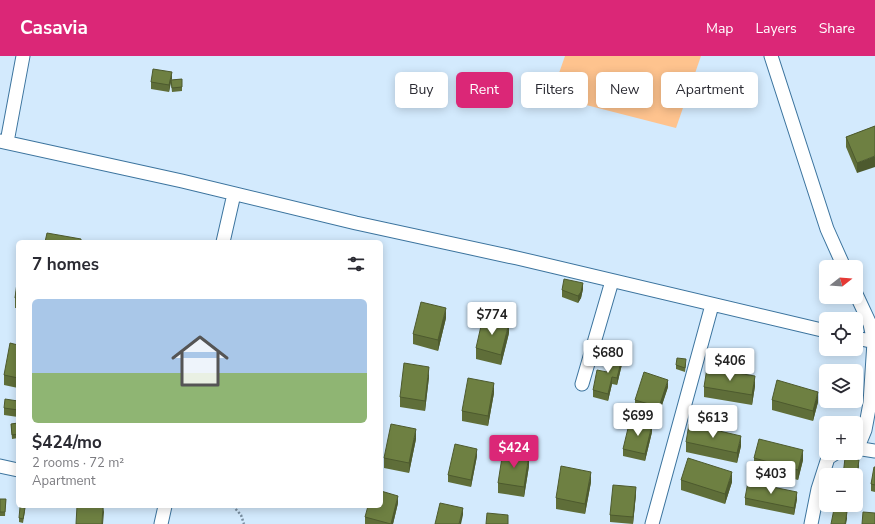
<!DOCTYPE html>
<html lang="en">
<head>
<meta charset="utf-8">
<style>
  :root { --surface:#fff; --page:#f7f7f7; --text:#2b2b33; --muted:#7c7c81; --line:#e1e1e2; --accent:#db2777 }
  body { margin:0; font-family:"Nunito Sans",sans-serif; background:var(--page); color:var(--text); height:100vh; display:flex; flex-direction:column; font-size:15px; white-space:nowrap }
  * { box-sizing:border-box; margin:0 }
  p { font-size:13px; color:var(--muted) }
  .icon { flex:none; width:22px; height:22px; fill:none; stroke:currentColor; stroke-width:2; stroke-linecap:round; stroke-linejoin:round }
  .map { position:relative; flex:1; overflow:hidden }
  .side { position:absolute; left:16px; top:184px; width:367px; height:268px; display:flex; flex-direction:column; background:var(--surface); border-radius:6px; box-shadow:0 2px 10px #0003 }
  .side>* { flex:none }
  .banner { position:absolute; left:395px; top:16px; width:380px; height:36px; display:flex; gap:8px }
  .needle { width:26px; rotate:73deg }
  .buttons { position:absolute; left:819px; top:204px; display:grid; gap:8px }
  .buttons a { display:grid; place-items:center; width:44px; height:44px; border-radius:6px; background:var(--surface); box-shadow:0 2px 10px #0003; font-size:20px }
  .price { position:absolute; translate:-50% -34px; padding:0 9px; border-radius:4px; background:#fff; color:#222; font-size:13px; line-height:26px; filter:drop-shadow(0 1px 2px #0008) }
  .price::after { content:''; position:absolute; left:50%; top:24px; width:12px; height:9px; margin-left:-6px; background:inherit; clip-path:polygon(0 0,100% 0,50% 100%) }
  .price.on { background:var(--accent); color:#fff }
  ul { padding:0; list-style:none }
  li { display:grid; align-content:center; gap:8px; height:212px; padding:0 16px }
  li+li { border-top:1px solid var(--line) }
  li span { display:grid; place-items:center; height:124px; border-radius:6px; color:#555 }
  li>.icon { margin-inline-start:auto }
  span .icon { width:72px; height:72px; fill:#fffc; stroke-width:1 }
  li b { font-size:17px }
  h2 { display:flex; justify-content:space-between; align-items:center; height:48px; padding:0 16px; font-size:17px }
  .chip { padding:0 14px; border-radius:6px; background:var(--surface); box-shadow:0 2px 10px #0003; font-size:14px; line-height:36px }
  .chip.on { background:var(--accent); color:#fff }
  header { display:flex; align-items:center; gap:24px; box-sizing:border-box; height:56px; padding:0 20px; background:var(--accent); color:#fff }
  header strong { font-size:19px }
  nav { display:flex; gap:22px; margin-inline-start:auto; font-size:14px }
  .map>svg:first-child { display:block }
</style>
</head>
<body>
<header>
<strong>Casavia</strong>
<nav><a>Map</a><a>Layers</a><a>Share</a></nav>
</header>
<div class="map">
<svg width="875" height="468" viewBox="0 0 875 468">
  <rect width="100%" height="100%" fill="#d3eafd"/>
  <!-- green -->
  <path fill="#fec38e" d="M565 0H701L676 72 551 40Z"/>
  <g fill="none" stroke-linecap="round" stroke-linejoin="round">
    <!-- minor casing -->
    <g stroke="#3c749e" stroke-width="15">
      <path id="minor" d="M771 0 827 173 844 211
        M0 85 182 125 356 167 517 202 826 275
        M7 86 23 0
        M223 186 234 138
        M856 238 870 268 874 286 870 347 865 374 858 391
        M856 282 875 286
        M582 328 612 225
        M856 392 875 395
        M0 410 18 414
        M161 468 165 450
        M652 468 712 249
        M811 468 818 433 828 402 836 397"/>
    </g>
    <!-- path -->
    <path stroke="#788d9f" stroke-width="2.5" stroke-dasharray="2 2" stroke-linecap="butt" d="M233 450 241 459 244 468"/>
    <!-- minor -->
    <use href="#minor" stroke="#fff" stroke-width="13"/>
  </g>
  <!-- wall -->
  <path fill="#5f6e39" d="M182 23V35L172 36 171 27 169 36 151 33V26Z
    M875 70 857 117 846 91V81Z
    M18 219V252H15V242Z
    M583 233 581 242 578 247 562 241V234Z
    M446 262 438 295 413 288V278Z
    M509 277 501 309 476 303V292Z
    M18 289V332L4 329V319Z
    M623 304 617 329 612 328 608 345 593 341V334L607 316Z
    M686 307 685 316 676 313V309Z
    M429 321 425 355 400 351V341Z
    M755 330 752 349 704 341V331Z
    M668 331 659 358 635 350V344Z
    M494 337 488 370 462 365V355Z
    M772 344 818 346 813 365 772 354Z
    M18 345V361L4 359V352Z
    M18 367V382L12 383 11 368Z
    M652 376 645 405 623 400V393Z
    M416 383 409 417 384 412V402Z
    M686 386 741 390 737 407 686 396Z
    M477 400 471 431 448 426V419Z
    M754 402 803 404 798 424 754 412Z
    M529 410 524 441 498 437V427Z
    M875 411V436L871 435V428Z
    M681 424 732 426 725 448 681 434Z
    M591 426 585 458 556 453V442Z
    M636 438 633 468 610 466V459Z
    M745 442 797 443 794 459 745 449Z
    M0 443H6L5 460H0Z
    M398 447 393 468H365V461Z
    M25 455 23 467 19 466V462Z"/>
  <!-- shaded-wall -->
  <path fill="#4d5a2e" d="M172 16V23L171 26V24L169 36V29Z
    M875 100V111L857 117V107Z
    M583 227V233L581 242 578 247V240Z
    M446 252V262L438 295V284Z
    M509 267V277L501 309V299Z
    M623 298V304L617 329V322Z
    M429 311V321L425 355V345Z
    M755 320V330L752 349V339Z
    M612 321V328L608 345V338Z
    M668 324V331L659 358V351Z
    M494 327V337L488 370V360Z
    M818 336V346L813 365V355Z
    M652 369V376L645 405V398Z
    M416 373V383L409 417V407Z
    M741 380V390L737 407V397Z
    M477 393V400L471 431V424Z
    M803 394V404L798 424V414Z
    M529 399V410L524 441V431Z
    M859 404V411L856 429V422Z
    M591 416V426L585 458V448Z
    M732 416V426L725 448V438Z
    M636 431V438L633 468V461Z
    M797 436V443L794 459V452Z
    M398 440V447L393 468H391Z
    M103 450 104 456 103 468H102Z
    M463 452V459L461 468H459Z
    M847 456V463L846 468H845Z"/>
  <!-- building -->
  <path fill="#6e8042" stroke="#4d5a2e" d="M153 13 172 16 169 29 151 26Z
    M182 23V31L172 32 171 24Z
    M875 70V100L857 107 846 81Z
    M47 177 81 183V186H45Z
    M18 219V242H15Z
    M564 223 583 227 581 236 578 240 562 234Z
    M421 246 446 252 438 284 413 278Z
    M483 261 509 267 501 299 476 292Z
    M10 287 18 289V322L4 319Z
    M611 295 623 298 617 322 612 321 608 338 593 334 597 314 607 316Z
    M677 302 686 303 685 312 676 309Z
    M404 307 429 311 425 345 400 341Z
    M707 312 755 320 752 339 704 331Z
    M644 316 668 324 659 351 635 344Z
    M468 322 494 327 488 360 462 355Z
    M777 324 818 336 813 355 772 344Z
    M5 343 18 345V354L4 352Z
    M630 364 652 369 645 398 623 393Z
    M18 367V378L12 379 11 368Z
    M391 368 416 373 409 407 384 402Z
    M689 368 741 380 737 397 686 386Z
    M759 383 803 394 798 414 754 402Z
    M455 388 477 393 471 424 448 419Z
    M503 395 529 399 524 431 498 427Z
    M688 402 732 416 725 438 681 424Z
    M845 402 859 404 856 422V419H843Z
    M561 410 591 416 585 448 556 442Z
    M874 411H875V429L871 428Z
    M748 426 797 436 794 452 745 442Z
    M613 429 636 431 633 461 610 459Z
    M381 435 398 440 391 468 365 461 368 450H381Z
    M0 443H6L5 456H0Z
    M440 447 463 452 459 468H435Z
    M77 450H103L102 468H76Z
    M20 451 25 452 23 463 19 462Z
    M834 453 847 456 845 468H831Z
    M863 456 875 457V468H862Z
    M487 457 508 459V468H486Z"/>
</svg>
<div class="buttons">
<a><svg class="needle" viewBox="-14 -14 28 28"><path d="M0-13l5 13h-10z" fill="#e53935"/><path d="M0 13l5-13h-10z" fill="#7c7c81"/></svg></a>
<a><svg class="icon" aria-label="locate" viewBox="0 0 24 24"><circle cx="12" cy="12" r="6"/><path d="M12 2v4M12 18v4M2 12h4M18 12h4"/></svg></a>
<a><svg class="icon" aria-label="layers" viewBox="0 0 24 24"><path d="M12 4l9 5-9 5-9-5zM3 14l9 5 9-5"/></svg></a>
<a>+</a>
<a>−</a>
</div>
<b class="price" style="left:492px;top:280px">$774</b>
<b class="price" style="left:608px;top:318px">$680</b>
<b class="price" style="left:730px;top:326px">$406</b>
<b class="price" style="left:638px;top:381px">$699</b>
<b class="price" style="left:713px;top:383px">$613</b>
<b class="price on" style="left:514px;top:413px">$424</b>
<b class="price" style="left:771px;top:439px">$403</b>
<div class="banner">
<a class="chip">Buy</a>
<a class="chip on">Rent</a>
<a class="chip">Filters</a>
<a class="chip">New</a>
<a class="chip">Apartment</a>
</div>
<section class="side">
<h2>7 homes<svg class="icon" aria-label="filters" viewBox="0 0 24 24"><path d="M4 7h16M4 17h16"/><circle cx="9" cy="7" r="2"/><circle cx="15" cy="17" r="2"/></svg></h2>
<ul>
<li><span style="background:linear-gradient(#a9c7e8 60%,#8fb573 0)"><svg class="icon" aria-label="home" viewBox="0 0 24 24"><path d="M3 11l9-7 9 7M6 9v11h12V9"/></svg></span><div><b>$424/mo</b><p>2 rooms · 72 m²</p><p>Apartment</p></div></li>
</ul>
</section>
</div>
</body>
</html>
